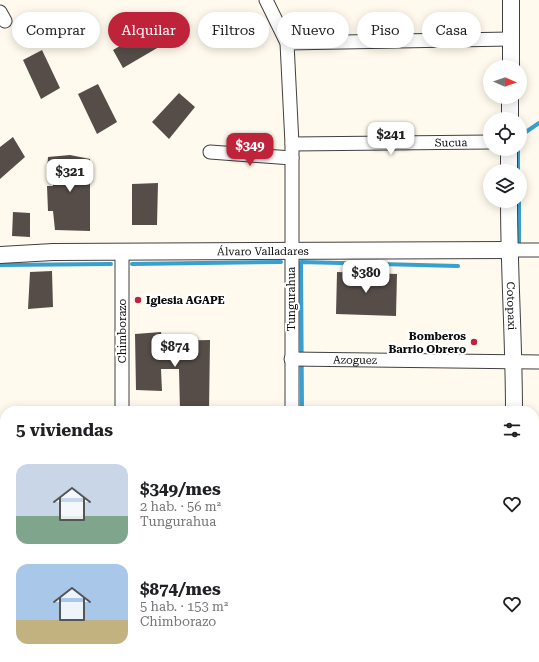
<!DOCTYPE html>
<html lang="es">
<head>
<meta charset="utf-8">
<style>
  :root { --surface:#fff; --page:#f6f6f6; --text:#202124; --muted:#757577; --accent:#bf2339 }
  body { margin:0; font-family:"Roboto Serif",serif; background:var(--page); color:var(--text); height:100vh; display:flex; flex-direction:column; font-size:15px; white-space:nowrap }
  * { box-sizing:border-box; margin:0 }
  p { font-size:13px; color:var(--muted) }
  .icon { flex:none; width:22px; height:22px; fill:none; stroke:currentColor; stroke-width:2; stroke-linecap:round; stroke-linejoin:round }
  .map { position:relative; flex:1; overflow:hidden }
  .panel { position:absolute; left:0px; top:406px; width:539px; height:256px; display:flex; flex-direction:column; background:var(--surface); border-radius:16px 16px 0 0; box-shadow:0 2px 10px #0003 }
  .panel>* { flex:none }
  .guide { position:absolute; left:12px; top:12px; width:515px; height:36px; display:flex; gap:8px }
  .needle { width:26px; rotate:92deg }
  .buttons { position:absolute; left:483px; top:60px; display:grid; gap:8px }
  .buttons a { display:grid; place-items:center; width:44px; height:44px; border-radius:50%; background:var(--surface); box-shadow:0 2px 10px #0003; font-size:20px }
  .price { position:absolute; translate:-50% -34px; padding:0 9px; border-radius:8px; background:#fff; color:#222; font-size:13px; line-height:26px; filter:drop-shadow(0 1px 2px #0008) }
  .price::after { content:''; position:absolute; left:50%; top:24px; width:12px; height:9px; margin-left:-6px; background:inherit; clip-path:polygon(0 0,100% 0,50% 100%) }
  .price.current { background:var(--accent); color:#fff }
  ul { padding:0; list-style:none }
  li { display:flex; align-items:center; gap:12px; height:100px; padding:0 16px }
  li span { display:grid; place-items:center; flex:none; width:112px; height:80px; border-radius:12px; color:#555 }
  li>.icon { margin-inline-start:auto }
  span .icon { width:48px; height:48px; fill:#fffc; stroke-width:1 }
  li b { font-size:17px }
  h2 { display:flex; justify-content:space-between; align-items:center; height:48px; padding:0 16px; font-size:17px }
  .chip { padding:0 14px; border-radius:18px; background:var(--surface); box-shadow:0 2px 10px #0003; font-size:14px; line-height:36px }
  .chip.current { background:var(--accent); color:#fff }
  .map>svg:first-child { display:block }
</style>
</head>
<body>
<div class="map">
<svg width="539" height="662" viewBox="0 0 539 662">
  <rect width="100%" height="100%" fill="#fffaed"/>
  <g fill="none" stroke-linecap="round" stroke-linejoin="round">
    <!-- stream -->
    <path stroke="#37a0cf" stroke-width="4" d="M520 136 539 123
      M518 149V171
      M519 201V249
      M132 264 281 262
      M0 265 111 264
      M302 411 301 262 458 266
      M303 657V662"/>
  </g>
  <!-- building -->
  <path fill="#564d49" d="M153 27 164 44 123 68 113 50Z
    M42 50 60 88 41 99 23 60Z
    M98 84 117 122 97 134 78 94Z
    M179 93 195 107 169 139 152 122Z
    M13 137 25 157 0 179V147Z
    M70 155 90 159V231L55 230 53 211H48L47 186H53V177H68L69 170H47L48 157Z
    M158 183 157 225H132V184Z
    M13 212 30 213V237L12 236Z
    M52 271 53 307 28 309 30 272Z
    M337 272 397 274 396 316 336 314Z
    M161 332 162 341 210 340 209 411H180L179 369H161L162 391 136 390 135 334Z
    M385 408 405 409V411H385Z"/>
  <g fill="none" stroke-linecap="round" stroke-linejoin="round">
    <!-- minor casing -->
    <g stroke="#404040" stroke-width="15">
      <g id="minor">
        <path d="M266 0 287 43 292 144V411"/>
        <path d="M0 12 5 21"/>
        <path d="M287 43 511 39"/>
        <path id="s1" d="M292 144 490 142"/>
        <path d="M210 152 292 158"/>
        <path d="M509 250H539"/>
        <path id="s2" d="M291 359 539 362"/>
        <path d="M122 411V252"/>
        <path d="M534 469H539"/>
        <path d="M294 657V662"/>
        <path d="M121 662V657"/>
      </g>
    </g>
    <!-- tertiary casing -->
    <g stroke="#404040" stroke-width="18">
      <g id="tertiary">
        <path d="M511 67V0"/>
        <path d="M510 119V97"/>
        <path d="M509 171V149"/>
        <path id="s3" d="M509 201C509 271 514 341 514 411"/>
        <path id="s4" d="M0 255 53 252 509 250"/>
        <path d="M513 662V657"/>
      </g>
    </g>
    <!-- minor -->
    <use href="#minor" stroke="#fff" stroke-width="13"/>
    <!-- tertiary -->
    <use href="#tertiary" stroke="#fff" stroke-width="16"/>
  </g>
  <!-- markers -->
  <g fill="#bf2339" stroke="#fff" stroke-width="1.5">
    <circle cx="138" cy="300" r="4"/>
    <circle cx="474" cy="342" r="4"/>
  </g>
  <g text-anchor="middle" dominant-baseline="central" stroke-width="4" stroke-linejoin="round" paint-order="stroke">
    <!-- street labels -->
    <g font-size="11" fill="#0d0d0d" stroke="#fff">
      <text stroke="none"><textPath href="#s1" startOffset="159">Sucua</textPath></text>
      <text stroke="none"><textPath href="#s4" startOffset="263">Álvaro Valladares</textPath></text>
      <text transform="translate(291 299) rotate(-90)">Tungurahua</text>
      <text stroke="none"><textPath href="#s3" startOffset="105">Cotopaxi</textPath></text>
      <text transform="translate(122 331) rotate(-90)">Chimborazo</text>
      <text stroke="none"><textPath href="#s2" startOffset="64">Azoguez</textPath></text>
    </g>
    <!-- poi labels -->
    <g font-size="11" font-weight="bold" fill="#0d0d0d" stroke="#fff" text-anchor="start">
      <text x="146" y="300">Iglesia AGAPE</text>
      <text x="466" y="336" text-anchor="end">Bomberos<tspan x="466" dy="13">Barrio Obrero</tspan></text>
    </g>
  </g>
</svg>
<div class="buttons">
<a><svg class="needle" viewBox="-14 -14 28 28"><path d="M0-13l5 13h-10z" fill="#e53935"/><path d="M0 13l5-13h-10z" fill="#757577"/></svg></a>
<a><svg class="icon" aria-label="locate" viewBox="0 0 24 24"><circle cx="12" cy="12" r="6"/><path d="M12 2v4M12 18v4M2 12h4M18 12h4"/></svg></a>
<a><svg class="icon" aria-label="layers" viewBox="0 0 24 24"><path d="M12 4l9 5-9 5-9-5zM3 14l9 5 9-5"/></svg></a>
</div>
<b class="price" style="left:391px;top:156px">$241</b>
<b class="price current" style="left:250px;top:167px">$349</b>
<b class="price" style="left:70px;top:193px">$321</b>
<b class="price" style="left:366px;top:294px">$380</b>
<b class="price" style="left:175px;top:368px">$874</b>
<div class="guide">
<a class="chip">Comprar</a>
<a class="chip current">Alquilar</a>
<a class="chip">Filtros</a>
<a class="chip">Nuevo</a>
<a class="chip">Piso</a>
<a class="chip">Casa</a>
</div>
<section class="panel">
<h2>5 viviendas<svg class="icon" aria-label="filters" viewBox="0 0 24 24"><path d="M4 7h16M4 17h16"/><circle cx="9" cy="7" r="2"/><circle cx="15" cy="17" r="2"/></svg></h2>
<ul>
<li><span style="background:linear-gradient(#c9d6e8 65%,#7fa58c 0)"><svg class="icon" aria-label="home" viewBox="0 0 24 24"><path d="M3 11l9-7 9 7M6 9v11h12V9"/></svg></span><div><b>$349/mes</b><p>2 hab. · 56 m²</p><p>Tungurahua</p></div><svg class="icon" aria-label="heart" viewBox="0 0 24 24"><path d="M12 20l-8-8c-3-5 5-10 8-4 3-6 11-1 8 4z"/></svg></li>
<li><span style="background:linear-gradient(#a9c7e8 70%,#c2b280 0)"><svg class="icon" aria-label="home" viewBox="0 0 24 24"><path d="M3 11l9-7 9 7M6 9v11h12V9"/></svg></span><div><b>$874/mes</b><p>5 hab. · 153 m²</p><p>Chimborazo</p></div><svg class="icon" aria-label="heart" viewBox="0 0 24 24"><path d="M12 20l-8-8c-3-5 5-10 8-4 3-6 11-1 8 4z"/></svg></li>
</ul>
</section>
</div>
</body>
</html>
